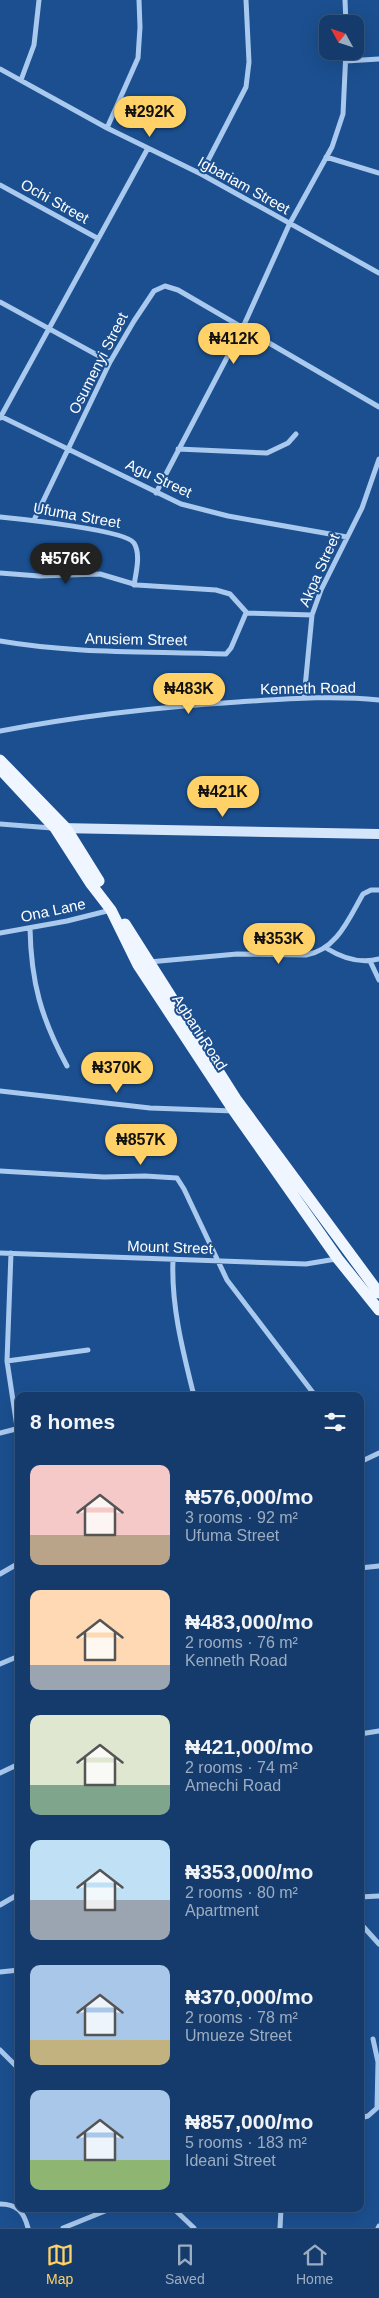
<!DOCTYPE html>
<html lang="en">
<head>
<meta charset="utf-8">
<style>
  :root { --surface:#143b6b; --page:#214673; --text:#f1f3f6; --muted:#9dadc1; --line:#33557e; --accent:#ffd166 }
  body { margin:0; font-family:Helvetica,sans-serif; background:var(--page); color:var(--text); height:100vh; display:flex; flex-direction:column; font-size:19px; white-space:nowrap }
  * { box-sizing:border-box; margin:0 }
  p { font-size:16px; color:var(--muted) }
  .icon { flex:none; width:28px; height:28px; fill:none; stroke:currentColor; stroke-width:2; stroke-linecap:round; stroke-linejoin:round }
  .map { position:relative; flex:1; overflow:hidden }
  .details { position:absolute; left:15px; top:1392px; width:349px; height:820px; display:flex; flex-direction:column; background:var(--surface); border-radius:10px; box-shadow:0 5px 20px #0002,0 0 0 1px var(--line) }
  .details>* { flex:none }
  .needle { width:32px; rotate:310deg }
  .fabs { position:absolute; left:319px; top:15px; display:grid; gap:10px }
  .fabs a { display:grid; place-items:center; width:45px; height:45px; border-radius:10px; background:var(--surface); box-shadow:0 5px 20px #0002,0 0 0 1px var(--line); font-size:25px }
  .price { position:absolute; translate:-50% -42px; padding:0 11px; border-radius:18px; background:var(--accent); color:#111; font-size:16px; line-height:32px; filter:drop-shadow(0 1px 2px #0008) }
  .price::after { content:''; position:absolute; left:50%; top:30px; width:15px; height:11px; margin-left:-8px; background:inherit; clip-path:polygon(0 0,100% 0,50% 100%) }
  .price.selected { background:#222; color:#fff }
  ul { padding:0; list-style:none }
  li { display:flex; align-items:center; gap:15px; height:125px; padding:0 15px }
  li span { display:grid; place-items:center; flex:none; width:140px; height:100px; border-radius:10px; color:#555 }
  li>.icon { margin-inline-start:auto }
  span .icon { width:60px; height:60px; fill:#fffc; stroke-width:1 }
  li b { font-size:21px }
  h2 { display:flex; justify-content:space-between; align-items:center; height:60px; padding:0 15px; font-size:21px }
  .dock { display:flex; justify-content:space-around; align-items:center; height:70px; border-top:1px solid var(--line); background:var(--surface); font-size:14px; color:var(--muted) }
  .dock a { display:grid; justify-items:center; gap:2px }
  .dock .selected { color:var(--accent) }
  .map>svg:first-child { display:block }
</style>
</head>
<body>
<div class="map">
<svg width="379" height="2228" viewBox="0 0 379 2228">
  <rect width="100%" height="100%" fill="#1b4f8f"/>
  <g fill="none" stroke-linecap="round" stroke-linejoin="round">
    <!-- street -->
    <path stroke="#a9c9ee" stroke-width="5" d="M345 0 346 24
      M346 61 379 59
      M0 69 107 128 201 174 379 273
      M21 80 34 45 39 0
      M107 128 138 58 140 27 139 0
      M326 157 379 173
      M201 174 246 87 249 62 246 0
      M0 185 97 238
      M0 302 110 362
      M0 416 181 504 228 516 347 537
      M0 418 148 148
      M178 449 267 453 288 443 296 434
      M156 493 243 327 289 225 332 147 343 114 346 51
      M0 517C20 519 126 530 134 543 141 554 136 573 134 585
      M34 520 110 362 134 321 154 291 165 286 178 290 379 407
      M0 573 39 576 100 574 137 585 216 590 230 594 247 613 312 615
      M0 641C75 654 150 651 226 654L231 648 246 613
      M304 698 312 615 321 590 362 508 379 459
      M0 731C79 716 158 707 238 702 285 699 332 695 379 700
      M0 824 52 828
      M30 928C31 982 41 1018 67 1066
      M0 933 67 921 111 910
      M326 948C342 958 360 964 379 959
      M370 961 379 980
      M149 962 237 954 306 955C337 950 349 918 363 894L371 890H379
      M0 1091 150 1108 234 1111
      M0 1171 104 1177 145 1176 177 1178 184 1189 227 1280 314 1394
      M0 1253 306 1264 336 1259
      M11 1253 7 1361 19 1440
      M173 1260C171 1306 183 1352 194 1396
      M7 1361 88 1350
      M0 1433 16 1429
      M360 1462 379 1453
      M360 1568 379 1566
      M0 1574 19 1563
      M0 1664 19 1656
      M360 1734 379 1731
      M0 1773 19 1764
      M360 1897 379 1896
      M0 1905 19 1894
      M360 1923 379 1944
      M0 1972 19 1970
      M0 2050 19 2069
      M360 2118 368 2116 377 2108 378 2062 373 2039
      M0 2204C17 2204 24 2212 28 2228
      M174 2209 194 2228
      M63 2228 110 2209
      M280 2228 281 2209
      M378 2228 379 2226"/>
    <!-- secondary -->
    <path stroke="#d6e6fa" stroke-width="10" d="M59 828 379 834"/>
    <!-- primary -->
    <path stroke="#f0f6ff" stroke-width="11" d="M0 760 66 828 99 881
      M0 769 55 828 91 884 111 910 138 965 234 1111 338 1259 379 1310
      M125 924 236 1099 379 1293"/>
  </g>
  <g text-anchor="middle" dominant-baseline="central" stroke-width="4" stroke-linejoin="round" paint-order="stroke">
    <!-- street labels -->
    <g font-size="15" fill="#fff" stroke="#1b4f8f">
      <text transform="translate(244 185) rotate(29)">Igbariam Street</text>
      <text transform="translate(55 201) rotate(29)">Ochi Street</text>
      <text transform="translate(98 363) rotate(-63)">Osumenyi Street</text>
      <text transform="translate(159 478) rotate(25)">Agu Street</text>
      <text transform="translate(77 515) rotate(10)">Ufuma Street</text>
      <text transform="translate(319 570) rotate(-66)">Akpa Street</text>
      <text transform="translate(136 639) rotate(1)">Anusiem Street</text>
      <text transform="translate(308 688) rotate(-1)">Kenneth Road</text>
      <text transform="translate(53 910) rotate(-12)">Ona Lane</text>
      <text transform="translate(200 1032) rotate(57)">Agbani Road</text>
      <text transform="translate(170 1247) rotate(2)">Mount Street</text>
    </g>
  </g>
</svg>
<div class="fabs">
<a><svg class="needle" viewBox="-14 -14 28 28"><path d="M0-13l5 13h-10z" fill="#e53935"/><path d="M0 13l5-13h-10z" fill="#9dadc1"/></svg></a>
</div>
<b class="price" style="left:150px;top:138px">₦292K</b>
<b class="price" style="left:234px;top:365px">₦412K</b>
<b class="price selected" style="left:66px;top:585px">₦576K</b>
<b class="price" style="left:189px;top:715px">₦483K</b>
<b class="price" style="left:223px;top:818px">₦421K</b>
<b class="price" style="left:279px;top:965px">₦353K</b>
<b class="price" style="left:117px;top:1094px">₦370K</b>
<b class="price" style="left:141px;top:1166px">₦857K</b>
<section class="details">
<h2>8 homes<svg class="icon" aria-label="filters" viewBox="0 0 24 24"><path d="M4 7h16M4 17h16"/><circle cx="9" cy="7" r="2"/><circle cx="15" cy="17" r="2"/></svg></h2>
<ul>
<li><span style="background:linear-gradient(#f6c9c9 70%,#b9a48a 0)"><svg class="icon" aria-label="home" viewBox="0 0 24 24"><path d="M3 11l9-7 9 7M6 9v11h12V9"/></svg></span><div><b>₦576,000/mo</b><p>3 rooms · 92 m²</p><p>Ufuma Street</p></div></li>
<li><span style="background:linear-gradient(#ffd9b3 75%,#9aa5b1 0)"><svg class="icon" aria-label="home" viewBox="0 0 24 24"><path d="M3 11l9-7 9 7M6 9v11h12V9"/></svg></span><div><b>₦483,000/mo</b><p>2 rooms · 76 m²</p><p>Kenneth Road</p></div></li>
<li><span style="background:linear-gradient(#dfe7d0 70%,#7fa58c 0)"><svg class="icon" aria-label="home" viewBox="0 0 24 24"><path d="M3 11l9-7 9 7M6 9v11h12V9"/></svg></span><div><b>₦421,000/mo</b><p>2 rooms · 74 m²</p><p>Amechi Road</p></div></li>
<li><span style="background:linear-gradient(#bfe0f5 60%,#9aa5b1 0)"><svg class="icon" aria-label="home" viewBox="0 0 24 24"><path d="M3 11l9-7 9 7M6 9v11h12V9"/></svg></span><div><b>₦353,000/mo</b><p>2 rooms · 80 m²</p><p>Apartment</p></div></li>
<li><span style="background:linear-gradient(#a9c7e8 75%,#c2b280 0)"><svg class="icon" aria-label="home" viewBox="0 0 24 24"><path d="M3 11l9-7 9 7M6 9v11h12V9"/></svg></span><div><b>₦370,000/mo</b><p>2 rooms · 78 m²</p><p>Umueze Street</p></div></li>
<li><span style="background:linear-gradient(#a9c7e8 70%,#8fb573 0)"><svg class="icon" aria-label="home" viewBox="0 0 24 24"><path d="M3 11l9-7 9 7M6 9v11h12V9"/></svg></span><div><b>₦857,000/mo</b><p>5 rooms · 183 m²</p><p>Ideani Street</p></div></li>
</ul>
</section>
</div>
<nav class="dock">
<a class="selected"><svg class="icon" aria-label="map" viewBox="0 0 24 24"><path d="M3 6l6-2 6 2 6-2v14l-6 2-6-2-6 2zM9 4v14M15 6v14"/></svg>Map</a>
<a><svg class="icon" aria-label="saved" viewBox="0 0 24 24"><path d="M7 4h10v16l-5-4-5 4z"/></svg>Saved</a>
<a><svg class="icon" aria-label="home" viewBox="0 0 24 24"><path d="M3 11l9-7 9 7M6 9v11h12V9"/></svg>Home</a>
</nav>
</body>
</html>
